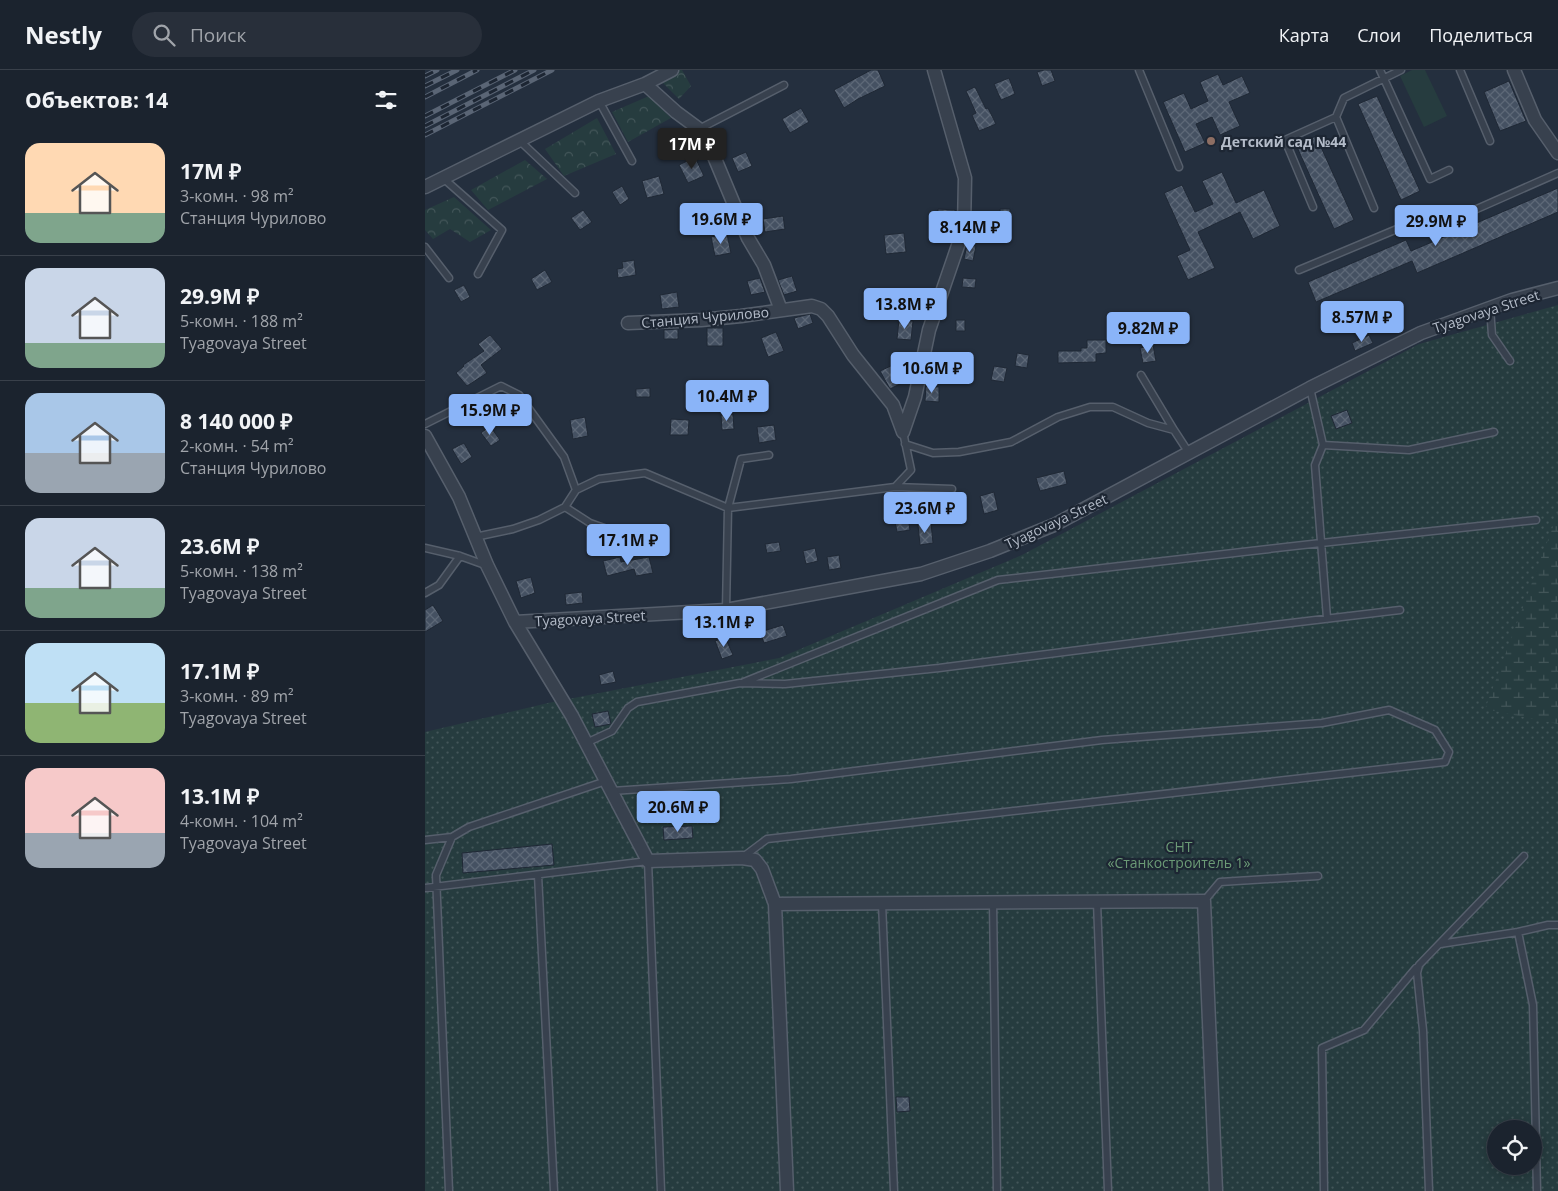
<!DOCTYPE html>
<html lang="ru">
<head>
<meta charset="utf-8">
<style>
  :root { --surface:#1b232e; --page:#282f3a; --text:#f1f3f6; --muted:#a0a4aa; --line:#39404a; --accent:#8ab4f8 }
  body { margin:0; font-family:"Open Sans",sans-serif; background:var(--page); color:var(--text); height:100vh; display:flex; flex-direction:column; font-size:19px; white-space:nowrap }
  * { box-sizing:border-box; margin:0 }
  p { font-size:16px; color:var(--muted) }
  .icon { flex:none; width:28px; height:28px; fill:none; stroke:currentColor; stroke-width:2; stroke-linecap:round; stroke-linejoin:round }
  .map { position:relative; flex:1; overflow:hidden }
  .drawer { display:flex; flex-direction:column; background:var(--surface); width:425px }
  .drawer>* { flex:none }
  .fabs { position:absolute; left:1062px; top:1050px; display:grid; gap:10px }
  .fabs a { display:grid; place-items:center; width:55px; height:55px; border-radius:50%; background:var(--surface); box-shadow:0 2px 12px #0003,0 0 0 1px var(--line); font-size:25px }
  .price { position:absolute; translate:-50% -42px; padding:0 11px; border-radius:5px; background:var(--accent); color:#111; font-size:16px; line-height:32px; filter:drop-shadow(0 1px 2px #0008) }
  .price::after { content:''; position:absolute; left:50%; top:30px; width:15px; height:11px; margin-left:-8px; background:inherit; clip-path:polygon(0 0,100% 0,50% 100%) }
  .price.active { background:#222; color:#fff }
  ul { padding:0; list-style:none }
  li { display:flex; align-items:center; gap:15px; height:125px; padding:0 25px }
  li+li { border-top:1px solid var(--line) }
  li span { display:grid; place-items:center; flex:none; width:140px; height:100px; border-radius:15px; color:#555 }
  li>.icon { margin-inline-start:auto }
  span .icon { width:60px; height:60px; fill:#fffc; stroke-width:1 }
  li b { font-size:21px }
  h2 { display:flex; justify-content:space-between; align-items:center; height:60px; padding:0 25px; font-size:21px }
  header { display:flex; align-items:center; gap:30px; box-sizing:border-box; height:70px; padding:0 25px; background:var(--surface); border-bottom:1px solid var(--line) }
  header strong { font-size:24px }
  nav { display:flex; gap:28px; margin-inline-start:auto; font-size:18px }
  .search { width:350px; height:45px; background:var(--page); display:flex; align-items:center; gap:12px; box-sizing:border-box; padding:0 18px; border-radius:28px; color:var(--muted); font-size:19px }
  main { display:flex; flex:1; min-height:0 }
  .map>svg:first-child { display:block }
</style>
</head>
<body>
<header>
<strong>Nestly</strong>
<div class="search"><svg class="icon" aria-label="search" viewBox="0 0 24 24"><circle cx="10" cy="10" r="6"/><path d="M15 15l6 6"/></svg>Поиск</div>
<nav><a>Карта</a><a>Слои</a><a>Поделиться</a></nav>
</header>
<main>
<section class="drawer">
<h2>Объектов: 14<svg class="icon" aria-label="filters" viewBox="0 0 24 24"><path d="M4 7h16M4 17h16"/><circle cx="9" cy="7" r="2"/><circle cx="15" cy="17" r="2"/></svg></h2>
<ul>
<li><span style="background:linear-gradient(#ffd9b3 70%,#7fa58c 0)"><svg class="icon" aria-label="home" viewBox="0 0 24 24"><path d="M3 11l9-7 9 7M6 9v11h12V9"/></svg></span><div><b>17M ₽</b><p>3-комн. · 98 m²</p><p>Станция Чурилово</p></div></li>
<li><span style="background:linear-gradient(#c9d6e8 75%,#7fa58c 0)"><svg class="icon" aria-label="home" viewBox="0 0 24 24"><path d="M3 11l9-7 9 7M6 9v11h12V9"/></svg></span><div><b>29.9M ₽</b><p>5-комн. · 188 m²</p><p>Tyagovaya Street</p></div></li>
<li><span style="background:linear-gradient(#a9c7e8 60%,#9aa5b1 0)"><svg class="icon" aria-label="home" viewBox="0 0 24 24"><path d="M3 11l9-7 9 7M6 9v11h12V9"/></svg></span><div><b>8 140 000 ₽</b><p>2-комн. · 54 m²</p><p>Станция Чурилово</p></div></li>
<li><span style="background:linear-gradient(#c9d6e8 70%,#7fa58c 0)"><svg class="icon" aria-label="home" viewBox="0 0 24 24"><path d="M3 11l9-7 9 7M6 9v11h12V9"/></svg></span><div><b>23.6M ₽</b><p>5-комн. · 138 m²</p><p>Tyagovaya Street</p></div></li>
<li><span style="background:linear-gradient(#bfe0f5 60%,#8fb573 0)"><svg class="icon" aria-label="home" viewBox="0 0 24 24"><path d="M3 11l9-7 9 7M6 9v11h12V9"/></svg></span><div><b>17.1M ₽</b><p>3-комн. · 89 m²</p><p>Tyagovaya Street</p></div></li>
<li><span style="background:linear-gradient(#f6c9c9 65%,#9aa5b1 0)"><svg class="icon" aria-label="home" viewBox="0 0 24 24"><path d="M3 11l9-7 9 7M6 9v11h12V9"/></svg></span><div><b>13.1M ₽</b><p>4-комн. · 104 m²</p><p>Tyagovaya Street</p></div></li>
</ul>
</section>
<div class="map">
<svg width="1133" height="1121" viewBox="0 0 1133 1121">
  <defs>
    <pattern id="forest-crowns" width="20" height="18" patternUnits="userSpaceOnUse" patternTransform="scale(1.25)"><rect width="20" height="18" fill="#263c3f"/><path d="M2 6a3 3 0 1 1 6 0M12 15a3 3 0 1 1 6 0" fill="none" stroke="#435659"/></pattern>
    <pattern id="wetland-marsh" width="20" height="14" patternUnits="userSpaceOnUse" patternTransform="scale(1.25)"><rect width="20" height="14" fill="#263c3f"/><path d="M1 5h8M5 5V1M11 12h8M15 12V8" fill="none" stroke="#435659"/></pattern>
    <pattern id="garden-dots" width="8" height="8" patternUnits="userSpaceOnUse" patternTransform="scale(1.25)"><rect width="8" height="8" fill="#263c3f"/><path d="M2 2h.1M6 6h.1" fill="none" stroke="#435659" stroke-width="1.8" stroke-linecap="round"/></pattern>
    <pattern id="building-cross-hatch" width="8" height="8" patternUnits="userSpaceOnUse" patternTransform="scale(1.25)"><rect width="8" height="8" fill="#455162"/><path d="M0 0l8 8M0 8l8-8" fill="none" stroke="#5d6877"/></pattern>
  </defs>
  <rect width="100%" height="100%" fill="#242f3e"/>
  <!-- forest -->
  <path fill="url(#forest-crowns)" d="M253 0H257L266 16 254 29 237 12Z
    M224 26 246 48 203 72 187 42Z
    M172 48 191 84 139 106 120 79Z
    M100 90 122 109 63 140 46 120Z
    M29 127 66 160 45 172 25 159 8 169 0 160V140Z"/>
  <!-- wetland -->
  <path fill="url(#wetland-marsh)" d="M1133 388V747L1054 697 1044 534Z"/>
  <!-- garden -->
  <path fill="url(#garden-dots)" fill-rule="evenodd" d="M1133 235V443L1060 639 1133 654V1121H0V662L123 633 354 588 597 485 994 274ZM1071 1059H1109V1096H1071Z"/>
  <!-- pitch -->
  <path fill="#263c3f" d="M987 0H1000L1022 46 999 57 975 6Z"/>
  <!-- building -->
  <path fill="url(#building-cross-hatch)" stroke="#1f2835" d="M446 0H453L460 16 433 29 419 38 409 20Z
    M619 0H626L630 11 617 16 612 2Z
    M793 4 798 15 817 6 825 23 804 32 815 56 795 65 787 47 771 54 780 73 760 82 738 32 759 23 766 39 783 31 775 12Z
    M584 8 590 24 576 30 569 14Z
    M1084 11 1101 51 1075 61 1059 22Z
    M550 17 561 39 563 38 571 54 554 61 547 45 551 43 541 21Z
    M952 26 995 121 976 130 933 34Z
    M376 38 384 52 365 63 357 49Z
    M891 66 929 150 909 159 871 75Z
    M321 82 327 96 313 102 307 88Z
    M270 87 279 106 263 113 254 95Z
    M797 102 811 133 839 120 855 156 828 169 815 142 773 162 790 198 763 210 752 186 765 180 739 123 757 115 770 142 788 134 777 111Z
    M234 106 239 124 222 128 217 111Z
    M197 116 204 129 195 135 187 122Z
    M1133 118V142L992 203 987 191 891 232 883 212 981 170 986 181Z
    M513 139 530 140V158L512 157Z
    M575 139H585V156H575Z
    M158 140 167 152 155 160 146 148Z
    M358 146 360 159 340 162 338 149Z
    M479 163 481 182 461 184 459 165Z
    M302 164 306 183 290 186 286 167Z
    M542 175 551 176 548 191 539 189Z
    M209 190 211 205 193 208 192 199 198 198 197 192Z
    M120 200 127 212 112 220 106 209Z
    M367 206 372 221 359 225 353 210Z
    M335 208 340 222 326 225 322 211Z
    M538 208 551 209 550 218 537 217Z
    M39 215 45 227 36 232 29 220Z
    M252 222 254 237 237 239 235 225Z
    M385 244 388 253 373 259 369 248Z
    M474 250 488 251 486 270 472 269Z
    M531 250H540V261H531Z
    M282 258H298V276H282Z
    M253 259V269H239V260Z
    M351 262 359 281 343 287 336 268Z
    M65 265 77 279 56 295 62 303 42 316 31 303 39 296 38 295 59 281 53 274Z
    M944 265 948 273 930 281 927 273Z
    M662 270H681V283L671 284V292L633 293V281H656V278H662Z
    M728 275 731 291 718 293 715 278Z
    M592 283 604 285 602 298 590 296Z
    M468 295 477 313 465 319 455 301Z
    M569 296 582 298 579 312 566 310Z
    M501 316 514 317V332L500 331Z
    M225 318V327H211V319Z
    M922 340 927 353 911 359 906 346Z
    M308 344 309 359 297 360 296 345Z
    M160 347 163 366 148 369 145 350Z
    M246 349 264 350 263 365H245Z
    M349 355 351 370 334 373 332 357Z
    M65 356 75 370 66 376 56 363Z
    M39 373 47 387 36 394 27 379Z
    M639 401 642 414 615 421 611 408Z
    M569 422 573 440 559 444 555 426Z
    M481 438 485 460 472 462 468 441Z
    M506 453 508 473 495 475 493 455Z
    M354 472 356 481 342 483 340 474Z
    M390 478 393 491 381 494 378 481Z
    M414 485 416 498 404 500 402 487Z
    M195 487 196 492 224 487 228 503 211 506 209 499 182 506 178 491Z
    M106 507 110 523 96 528 91 511Z
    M157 522 158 533 141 535 140 524Z
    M8 535 18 551 0 562V540Z
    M358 555 362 566 339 573 335 562Z
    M300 567 308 585 297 589 290 571Z
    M188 601 191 612 176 615 174 605Z
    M183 641 186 654 170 657 167 644Z
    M267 756 268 768 239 770 238 757Z
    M127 774 129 795 38 803 37 783Z
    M471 1027H484L485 1041 472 1042Z"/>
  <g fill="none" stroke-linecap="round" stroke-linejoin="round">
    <!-- service casing -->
    <g stroke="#565f6c" stroke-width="9">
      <path id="service" d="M714 0 754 97
        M955 0 1005 109 1024 100
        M1035 0 1065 71
        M174 31 207 91
        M274 59 359 15
        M95 71 150 123
        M18 108 77 160 53 204
        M888 137 860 70 911 47
        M949 138 911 47 919 28 976 0
        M0 177 24 208
        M874 200 984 154 1002 161 1133 103
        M1065 238 1067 265 1085 291
        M716 305 749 360
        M885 318 898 375 890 395 902 548
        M0 354 76 316 94 325 139 387 151 420
        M480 374 508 383 534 382 586 372 633 347 665 337H688L723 353 749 360 764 383
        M898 375 984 380 1069 362
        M344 385 316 389 303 438 470 417 486 400 478 362
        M470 417 527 419
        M140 437 165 453 193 463 200 478
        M50 467 88 459 114 450 140 437 151 420 174 409 220 403 303 438 301 540
        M0 478 35 486 60 495
        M0 523 14 515 35 486
        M319 612 573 510 896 473 1111 450
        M161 673 187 661 203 638 212 632 315 613 360 614 514 598 849 555 975 540
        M187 721 366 709 677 670 897 653 964 640 1010 660 1024 682 1020 692 342 769 318 787
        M0 770 27 767
        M113 805 129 1121
        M0 818 223 791 236 1121
        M779 831 795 812 893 806
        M568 832 572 1121
        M672 832 683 1121
        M457 833 469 1121
        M1093 862 1123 855H1133
        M1015 874 1093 862 1108 935 1112 1121
        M24 1121 11 805 27 767 44 757 181 711
        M899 1121 897 978 939 960 991 898
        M1004 1121 998 960 992 903 994 895 1099 786"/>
    </g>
    <!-- minor casing -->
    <g stroke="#565f6c" stroke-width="15">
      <path id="minor" d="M1089 0 1110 50 1133 83
        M220 14 251 42 274 59 283 72 323 168 339 195 356 240
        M0 117 174 31 220 14 247 0
        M203 253 276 250 316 246 387 236 396 239 403 246 428 285 468 335 478 362
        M478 362 490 327 504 260 539 158 540 108 509 0
        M0 366 34 427 62 495 90 552 147 646 223 791 317 788 330 790 337 799 350 834 362 1121
        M90 552 301 540 496 504 565 481 629 455 885 318 996 263 1087 230 1133 218
        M350 834 779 831 791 1121"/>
    </g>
    <!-- service -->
    <use href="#service" stroke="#38414e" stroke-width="6"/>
    <!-- minor -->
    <use href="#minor" stroke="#38414e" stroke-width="12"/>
    <!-- rail casing -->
    <g stroke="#5a6575" stroke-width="5">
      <path id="rail" d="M0 6 12 0
        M0 16 32 0
        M0 27 52 0
        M0 46 90 0
        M0 56 109 0
        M0 65 127 0"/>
    </g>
    <!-- rail -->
    <use href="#rail" stroke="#1d2633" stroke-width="3" stroke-dasharray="9" stroke-linecap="butt"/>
  </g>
  <!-- markers -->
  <circle fill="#8d6e63" stroke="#1d2633" stroke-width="2" cx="786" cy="71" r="5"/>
  <g text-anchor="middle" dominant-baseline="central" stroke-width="4.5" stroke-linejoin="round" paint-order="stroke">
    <!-- poi labels -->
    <g font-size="14" font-weight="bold" fill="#b4bcc9" stroke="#1d2633" text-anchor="start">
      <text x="796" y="71">Детский сад №44</text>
    </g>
    <!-- street labels -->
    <g font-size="14" fill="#b4bcc9" stroke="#1d2633">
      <text transform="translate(1061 241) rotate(-18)">Tyagovaya Street</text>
      <text transform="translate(280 247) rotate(-5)">Станция Чурилово</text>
      <text transform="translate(631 451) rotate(-25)">Tyagovaya Street</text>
      <text transform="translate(165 548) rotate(-3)">Tyagovaya Street</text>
    </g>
    <!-- park labels -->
    <g font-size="14" fill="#6b9a76" stroke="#1d2633">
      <text x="754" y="776">СНТ<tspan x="754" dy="16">«Станкостроитель 1»</tspan></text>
    </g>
  </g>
</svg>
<div class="fabs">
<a><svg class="icon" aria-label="locate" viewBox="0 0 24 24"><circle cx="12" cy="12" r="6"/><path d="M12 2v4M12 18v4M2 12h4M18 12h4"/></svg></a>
</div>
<b class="price active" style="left:267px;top:100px">17M ₽</b>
<b class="price" style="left:296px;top:175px">19.6M ₽</b>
<b class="price" style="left:1011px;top:177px">29.9M ₽</b>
<b class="price" style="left:545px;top:183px">8.14M ₽</b>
<b class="price" style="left:480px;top:260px">13.8M ₽</b>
<b class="price" style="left:937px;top:273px">8.57M ₽</b>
<b class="price" style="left:723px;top:284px">9.82M ₽</b>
<b class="price" style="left:507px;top:324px">10.6M ₽</b>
<b class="price" style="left:302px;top:352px">10.4M ₽</b>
<b class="price" style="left:65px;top:366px">15.9M ₽</b>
<b class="price" style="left:500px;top:464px">23.6M ₽</b>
<b class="price" style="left:203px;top:496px">17.1M ₽</b>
<b class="price" style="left:299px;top:578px">13.1M ₽</b>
<b class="price" style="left:253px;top:763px">20.6M ₽</b>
</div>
</main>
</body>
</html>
